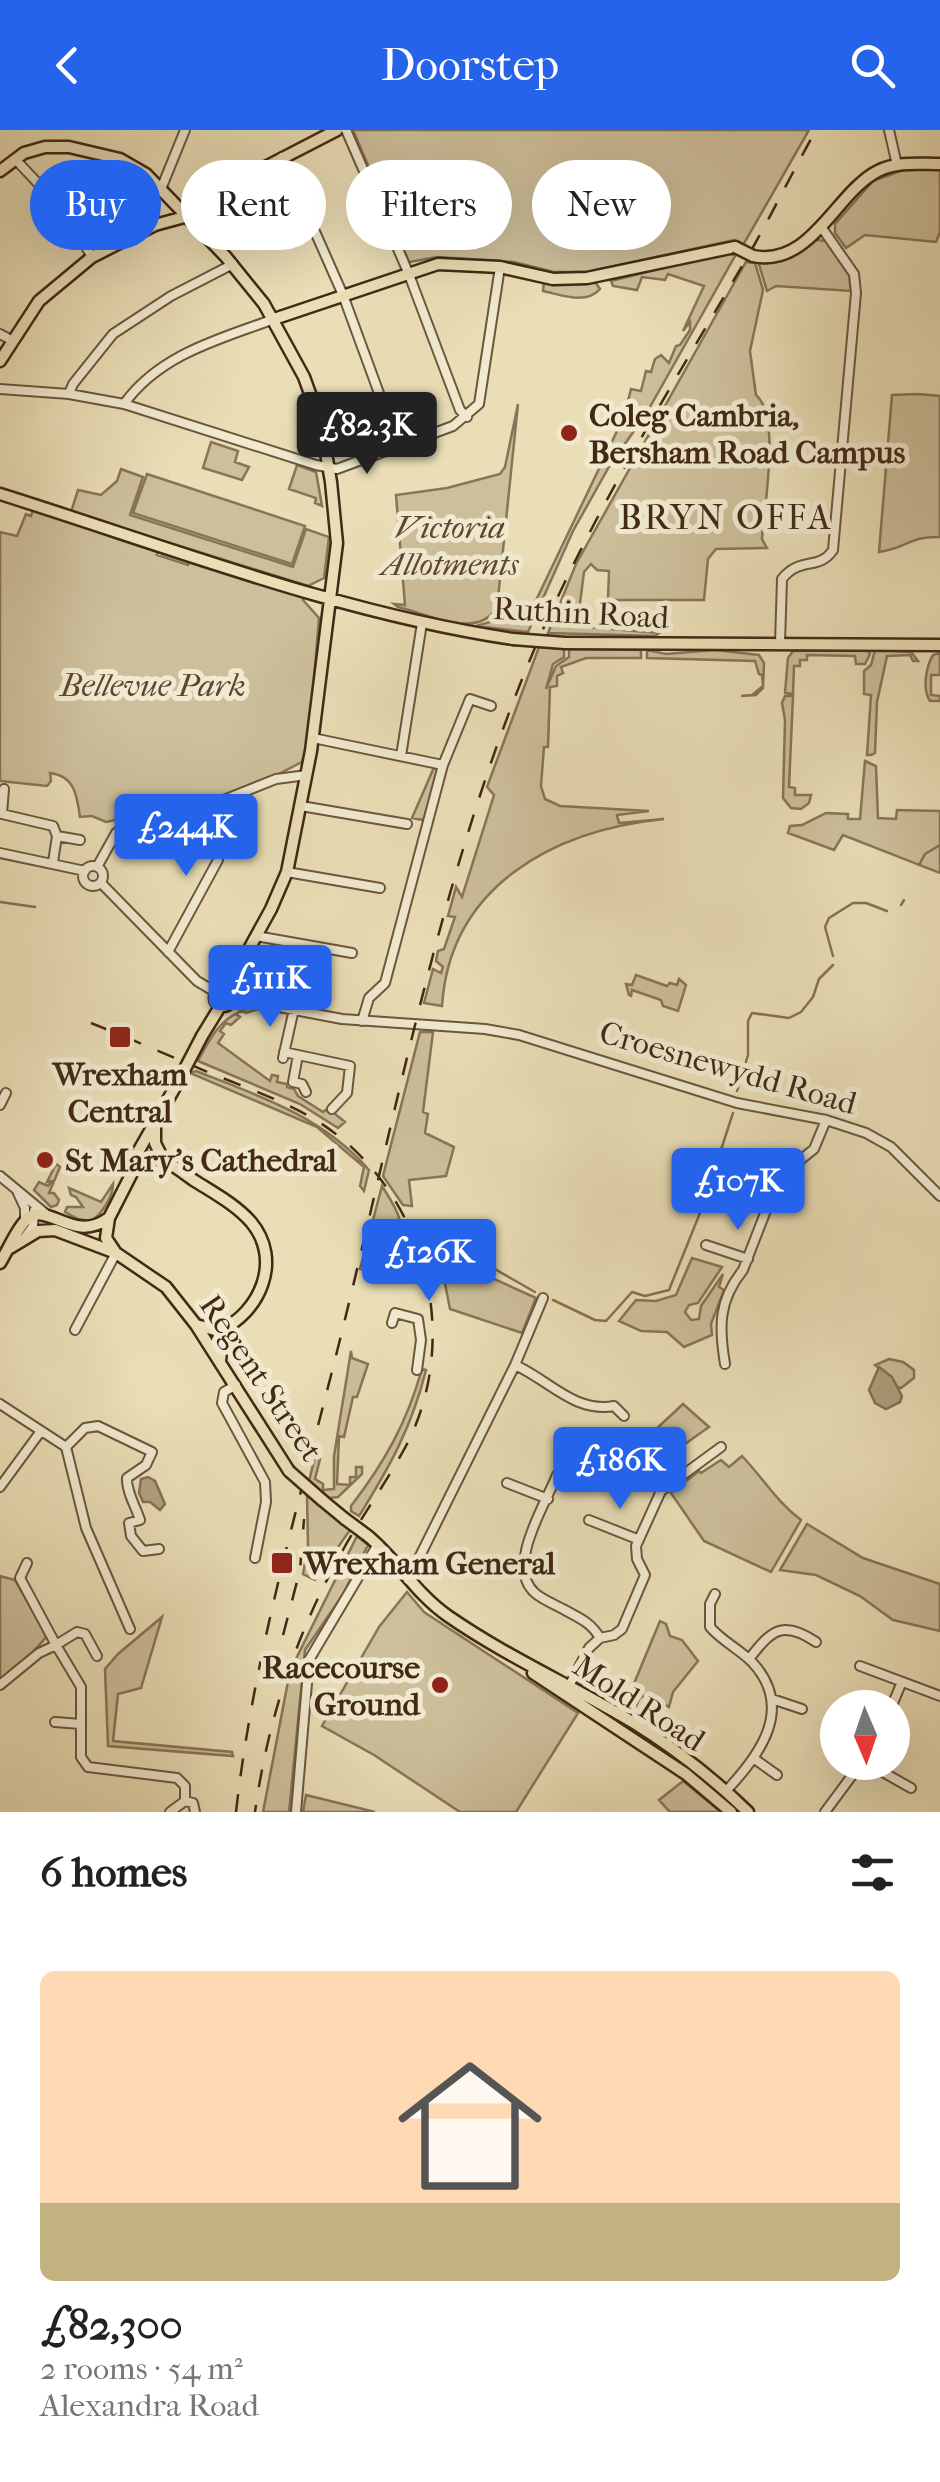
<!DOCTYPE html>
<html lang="en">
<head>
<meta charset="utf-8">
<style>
  :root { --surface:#fff; --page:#f6f6f6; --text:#222; --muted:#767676; --accent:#2563eb }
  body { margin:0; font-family:"IM FELL French Canon",serif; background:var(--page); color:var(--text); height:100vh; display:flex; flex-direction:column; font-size:38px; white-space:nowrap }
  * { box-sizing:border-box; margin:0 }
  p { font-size:32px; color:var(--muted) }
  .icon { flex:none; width:55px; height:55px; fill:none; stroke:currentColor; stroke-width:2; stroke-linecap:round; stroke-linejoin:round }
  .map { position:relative; height:1682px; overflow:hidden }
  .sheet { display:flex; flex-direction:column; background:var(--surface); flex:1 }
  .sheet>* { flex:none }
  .hud { position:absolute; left:30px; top:30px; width:880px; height:90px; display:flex; gap:20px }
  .needle { width:65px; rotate:178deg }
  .controls { position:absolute; left:820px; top:1560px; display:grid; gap:20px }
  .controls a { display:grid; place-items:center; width:90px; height:90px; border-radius:50%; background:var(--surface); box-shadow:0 10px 40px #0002; font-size:50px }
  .price { position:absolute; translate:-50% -85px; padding:0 22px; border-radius:10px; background:var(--accent); color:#fff; font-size:32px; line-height:65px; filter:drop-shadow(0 2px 5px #0008) }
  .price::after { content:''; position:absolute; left:50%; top:60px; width:30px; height:22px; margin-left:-15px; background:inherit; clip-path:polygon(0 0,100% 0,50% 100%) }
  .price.active { background:#222; color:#fff }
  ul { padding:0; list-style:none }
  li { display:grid; align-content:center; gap:20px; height:530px; padding:0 40px }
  li span { display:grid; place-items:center; height:310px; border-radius:15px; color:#555 }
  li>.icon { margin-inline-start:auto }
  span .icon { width:180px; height:180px; fill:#fffc; stroke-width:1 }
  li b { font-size:42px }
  h2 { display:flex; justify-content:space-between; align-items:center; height:120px; padding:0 40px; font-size:42px }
  .chip { padding:0 35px; border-radius:45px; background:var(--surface); box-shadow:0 10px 40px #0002; font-size:35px; line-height:90px }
  .chip.active { background:var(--accent); color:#fff }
  header { display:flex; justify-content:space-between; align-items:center; height:130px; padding:0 40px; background:var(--accent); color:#fff; font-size:45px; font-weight:600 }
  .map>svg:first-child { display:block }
</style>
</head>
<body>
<header><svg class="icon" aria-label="back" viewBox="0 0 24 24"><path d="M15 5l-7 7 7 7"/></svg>Doorstep<svg class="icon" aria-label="search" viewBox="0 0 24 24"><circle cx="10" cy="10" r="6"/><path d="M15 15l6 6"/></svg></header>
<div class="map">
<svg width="940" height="1682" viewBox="0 0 940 1682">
  <rect width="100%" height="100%" fill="#eadeb6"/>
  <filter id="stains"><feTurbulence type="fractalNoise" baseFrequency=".002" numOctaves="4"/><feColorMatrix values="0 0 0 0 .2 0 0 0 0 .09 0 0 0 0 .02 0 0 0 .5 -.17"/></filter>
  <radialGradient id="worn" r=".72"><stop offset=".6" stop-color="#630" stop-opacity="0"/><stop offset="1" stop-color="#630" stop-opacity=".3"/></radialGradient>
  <!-- green -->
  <path fill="#cdbf9b" stroke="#887458" stroke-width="2.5" d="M353 0H809L743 115 734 110 587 142H554L514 132 437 127 409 132Z
    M906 39H940V102L936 112 865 105 846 118 835 103V94L873 51Z
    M816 110 826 111 849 142 851 161 776 156 767 161 758 131C782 134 796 121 816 110Z
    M727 122 735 126 646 284 610 335 573 401 528 502 476 496 494 491 499 485 516 490 520 479 530 483 617 301 616 283H625L631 259 641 261 646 241 651 242 655 229 661 225 669 233 676 216 680 215 690 200V192L683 201 704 156 668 144 665 150 642 147 637 160 613 156 611 151Z
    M746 132 755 133 763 160 750 221 756 265C781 286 764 377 762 409L767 418 716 419 708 429 704 470H608L609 441 597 440 591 434 584 442 577 496 659 503 655 506 548 503 576 434Z
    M544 152H595L600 159C586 175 562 165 543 161Z
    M919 264 940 266V407C909 406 908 418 879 422L892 265Z
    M518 274 497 478C476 510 428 484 398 477L394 474 405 475 396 365 447 358 500 344 505 337Z
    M211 312 238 321 235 332 249 337 242 350 203 338Z
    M297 335 316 342 322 376 315 373 316 368 289 359Z
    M121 339 143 347 130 385 293 437 306 399 329 407 324 448 308 456 71 382 78 360 101 365 117 351Z
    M147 344 305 396 292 434 133 383Z
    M33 380 158 419 157 425 188 435 190 430 304 465 303 470 319 488 309 608 302 632 269 649 210 671 106 692 92 686 80 687C77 666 75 646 50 643L51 651 47 656 0 651V402L17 406 26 384 31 386Z
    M539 517 564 519V527L553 534 546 559 556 536 569 527V519L641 520V528H586L561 537 563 543 557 546V556L550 557 548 617H544L541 656 545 669 560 676 649 681 617 685 619 693 664 689C555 700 450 755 442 876L424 873 433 839 441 843 443 837 436 831 438 821 444 819 455 787 448 786 456 757 462 767 494 665 487 657Z
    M647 520 666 524 715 520 759 525 764 533 763 558 756 565 741 566 752 565 763 556 762 545 759 544 755 531 647 528Z
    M867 520 870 524 865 534H856L855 526 807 525V530H800V536H794L793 564 785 563 788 528 793 521Z
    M875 520 911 522 918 531H913L910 525 887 526 877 572 875 623 871 625H867L871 565 864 564V541L871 535Z
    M940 523V545H931V565L940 566V571H930C922 559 926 537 933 525Z
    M785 566H793L789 657 795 658V665H811L809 673 801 679 791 678 783 668 785 590 782 573Z
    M865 631 876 636 878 688 896 689 897 680 940 681V743L843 705 834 720 788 703 790 696 802 695 826 683 848 684V689H860Z
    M435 635 437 641 425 686 423 690 412 688Z
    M636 845 667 856 670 853 677 855 679 849 686 855 678 881 663 876 661 870 632 860 631 866 629 865 626 854 632 855Z
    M257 876 269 878 268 884 258 879 246 883 240 880 237 885 240 887 231 895 226 893 220 901 224 904 218 913 270 951 272 945 278 946 277 952 287 954V957L294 959 298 966 323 982 328 978 345 992 338 998 300 974 198 931C213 902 224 883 257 876Z
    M420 902H433L423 982 428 984 425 1003 454 1017 446 1046 409 1050 412 1076 403 1075 383 1046Z
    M196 941C260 966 323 987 369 1040L364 1061 360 1056 364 1037 317 997 190 943Z
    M56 1034 60 1037 49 1063H54L59 1070 57 1075 51 1077 34 1060 39 1052 48 1056 52 1051 47 1052Z
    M113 1054C113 1066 103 1083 91 1091L78 1089 65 1082 67 1077H83L76 1067 71 1065 69 1058 101 1072Z
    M382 1056C410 1100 403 1098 383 1144L360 1139Z
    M439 1124 536 1168 522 1203 450 1179Z
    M692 1128 722 1137 698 1173 689 1175 685 1182 691 1190 699 1189 701 1176 723 1144 719 1157 724 1160 711 1194 712 1205 684 1217 667 1202 641 1201 619 1191 636 1170 656 1171 676 1165Z
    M351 1221 352 1228 368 1234 357 1267H353L344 1307 339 1306 337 1354 350 1355V1347H356V1337H362V1344L338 1367 329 1368 309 1351 315 1327 320 1329 315 1349 323 1354V1360L334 1359V1326Z
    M889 1229 903 1232 914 1240V1248L901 1258 895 1256 891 1247 875 1235Z
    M422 1239 426 1240C412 1297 389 1338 359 1386L351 1381V1376C385 1332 407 1292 422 1239Z
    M683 1274 709 1297 654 1336 639 1315Z
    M742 1326C764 1349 776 1371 801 1390L771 1442 704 1411 671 1363 699 1341 701 1343 721 1330 729 1337Z
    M307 1365 350 1400 315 1450 303 1444 308 1417Z
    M807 1394 863 1428 940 1454V1501L893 1490 860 1466 816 1445 780 1440Z
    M357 1406 368 1415 342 1466 305 1520 289 1682H263L290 1541Z
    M0 1446 15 1450 47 1506 26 1530 0 1551Z
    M407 1462 424 1482 578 1583 516 1682H460L374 1625 322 1596 379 1497Z
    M162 1487 141 1558 118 1564 113 1611 232 1622 233 1626 108 1616 105 1539 118 1524Z
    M660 1491 666 1494 670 1506 682 1510 698 1531 673 1562 669 1577 647 1564 640 1568 631 1586 622 1581 617 1573 628 1568Z
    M683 1651 721 1682H670L659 1670Z
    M306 1665 375 1682H303Z"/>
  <!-- water -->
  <path fill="#b1a07f" stroke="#857055" stroke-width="2.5" d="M879 1237 892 1247 902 1266 900 1272 886 1279 875 1273 869 1260Z
    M148 1347 155 1351 165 1374 160 1380 150 1372H143L139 1363 141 1349Z"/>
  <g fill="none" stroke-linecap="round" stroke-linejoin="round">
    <!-- stream -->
    <path stroke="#857055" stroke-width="2.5" d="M919 735 925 724 940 715
      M0 772 35 777
      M901 775 904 770
      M833 826 825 797 829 788 853 773H866L887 781
      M737 961 748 925V891L752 883 789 888 801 882 813 867 819 849 833 835
      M425 1108 486 1134 535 1162
      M553 1170 595 1190 606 1191 632 1162 645 1166 669 1160 702 1078 733 983"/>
    <!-- minor casing -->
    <g stroke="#6c563d" stroke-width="12">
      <path id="minor" d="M346 0 408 142 460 280 467 287
        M889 0 897 35
        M282 27 343 165 398 315
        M15 29 66 83 92 127
        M161 59 185 0
        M0 204 13 211
        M0 259 69 264 124 274 316 335 337 339 453 296 479 274 500 137
        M69 264 73 254 113 204 171 166 233 134
        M124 274C160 224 220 209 274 189
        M780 513 782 449C800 426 819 441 833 420L856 163 854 144 822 98
        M313 608 443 635
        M401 626 422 493
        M4 659 2 684 53 696 57 706 53 732
        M301 676 407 694
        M57 706 80 710
        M0 723 85 741
        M83 746a10 10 0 1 1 20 0a10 10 0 1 1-20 0Z
        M97 737 116 703 125 696 211 675 276 649 307 645
        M287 742 380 758
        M101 753 197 851 217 863
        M256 806 352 823
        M168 822 218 730 220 710 211 675
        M231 868 342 889 485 899 519 905 737 973 826 990 866 1003 891 1017 940 1066
        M362 891 369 868 385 853 443 635 470 569 491 576
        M284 922 350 936 347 963 332 979
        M298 925 293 952 302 954 306 962
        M283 928 294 879
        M0 975 6 963
        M0 1046 46 1084
        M18 1063 25 1078V1090
        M25 1107 33 1096 34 1081
        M706 1115 748 1129
        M392 1193 395 1183 418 1189 421 1210 417 1240
        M75 1200 116 1123
        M725 1234C719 1198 718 1171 743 1140L779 1047 814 1019 826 990
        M515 1235C549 1250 574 1283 614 1276L624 1286
        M236 1255 224 1262 222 1273 265 1352 266 1372 255 1428
        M0 1274 66 1317 86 1398 130 1499
        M66 1317 85 1298 98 1296 152 1322 146 1335 127 1348C126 1361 136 1377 140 1390L129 1393 131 1406 143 1421 159 1419
        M557 1345C545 1375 505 1437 535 1463 543 1470 554 1474 563 1479 579 1488 591 1492 600 1508
        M507 1353 548 1369
        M0 1357 41 1301
        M589 1390 637 1409
        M27 1433 20 1448 56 1515 77 1502 85 1504 97 1526
        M408 1450 515 1235 543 1168
        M715 1464 710 1474V1497C722 1511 739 1519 752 1532 795 1578 760 1625 726 1661
        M749 1529C771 1501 782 1489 816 1512
        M860 1536 940 1566
        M574 1546 609 1558 613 1568
        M0 1555 39 1523 56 1515 81 1557V1627L88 1637 177 1648 185 1656V1671L170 1682
        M569 1556 589 1518 600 1508 614 1505 622 1499 645 1445 637 1429 636 1416 661 1361 721 1317
        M772 1569 802 1579
        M891 1578 901 1554
        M55 1592 81 1594
        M756 1630 777 1645
        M865 1632 911 1658
        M185 1671 193 1673 195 1682
        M296 1682 309 1530 378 1414
        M825 1682 862 1632"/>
    </g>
    <!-- major casing -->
    <g stroke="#422915" stroke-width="15">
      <path id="major" d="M0 41 24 23 45 17H69L120 29 146 44 226 127 264 174 304 247 321 294 331 352 337 413 311 621 287 742 271 779 226 861
        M753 126C811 138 836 62 878 41 897 31 919 34 940 34
        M274 189 438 134 500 137 553 149 587 148 735 117
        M0 231 39 171 92 127 155 95 188 86 211 65 337 0
        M0 364C169 417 338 483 513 509
        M565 513 940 515
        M215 868a8 8 0 1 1 16 0a8 8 0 1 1-16 0Z
        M202 906 221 875
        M155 996V1013L163 1029
        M135 1037 147 1028C166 1027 180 1041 195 1051 214 1063 236 1075 251 1092 283 1130 260 1183 219 1201L196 1195
        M10 1118 38 1101 55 1100 116 1123 166 1157 196 1195 289 1341
        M116 1123 106 1108 109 1088 135 1037 138 1022 178 952
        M0 1133C8 1120 15 1102 25 1091 46 1068 72 1114 107 1089
        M220 1231 222 1211 229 1198
        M322 1370 345 1389
        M368 1406C398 1431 416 1464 448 1486 507 1527 573 1556 634 1593 674 1618 714 1649 748 1682
        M533 1543 686 1644 731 1682"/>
    </g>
    <!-- minor -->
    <use href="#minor" stroke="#f1ead0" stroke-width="8"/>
    <!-- major -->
    <use href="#major" stroke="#eadeb6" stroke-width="10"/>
    <!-- rail -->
    <path stroke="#422915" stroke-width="2.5" stroke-dasharray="18 18" stroke-linecap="butt" d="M91 893C131 909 170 926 210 943 245 957 281 970 314 989 423 1055 464 1202 407 1314 388 1350 364 1383 344 1418 297 1501 268 1588 255 1682
      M274 1540 300 1440 304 1389
      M236 1682C255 1512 307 1347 347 1181 402 955 447 721 540 506 599 371 678 246 752 119 774 80 794 39 816 0"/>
    <!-- major-bridge casing -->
    <g stroke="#422915" stroke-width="15" stroke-linecap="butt">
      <path id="major-bridge" d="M735 117 753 126
        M513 509 565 513
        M178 952 202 906
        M289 1341 322 1370
        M345 1389 368 1406"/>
    </g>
    <!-- major-bridge -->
    <use href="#major-bridge" stroke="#eadeb6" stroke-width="10"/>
  </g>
  <!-- markers -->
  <g fill="#8f2418" stroke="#f1ead0" stroke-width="4">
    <circle cx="569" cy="303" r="10"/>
    <rect x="108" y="895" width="24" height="24" rx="5"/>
    <circle cx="45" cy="1030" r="10"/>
    <rect x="270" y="1421" width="24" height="24" rx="5"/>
    <circle cx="440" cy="1555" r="10"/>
  </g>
  <g text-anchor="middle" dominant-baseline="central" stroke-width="10" stroke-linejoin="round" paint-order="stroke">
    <!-- poi labels -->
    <g font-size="32" font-weight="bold" fill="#422915" stroke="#f1ead0" text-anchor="start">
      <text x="589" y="285">Coleg Cambria,<tspan x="589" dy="37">Bersham Road Campus</tspan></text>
      <text x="120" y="944" text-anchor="middle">Wrexham<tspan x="120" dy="37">Central</tspan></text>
      <text x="65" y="1030">St Mary's Cathedral</text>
      <text x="304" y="1433">Wrexham General</text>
      <text x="420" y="1537" text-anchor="end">Racecourse<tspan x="420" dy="37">Ground</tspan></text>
    </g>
    <!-- park labels -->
    <g font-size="32" font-style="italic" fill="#5e4730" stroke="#f1ead0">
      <text x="450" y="397">Victoria<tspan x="450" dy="37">Allotments</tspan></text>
      <text x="153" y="555">Bellevue Park</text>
    </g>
    <!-- street labels -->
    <g font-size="32" fill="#422915" stroke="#f1ead0">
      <text transform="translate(581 483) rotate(3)">Ruthin Road</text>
      <text transform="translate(728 938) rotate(16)">Croesnewydd Road</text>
      <text transform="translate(261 1248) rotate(56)">Regent Street</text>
      <text transform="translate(639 1573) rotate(33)">Mold Road</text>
    </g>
    <!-- neighbourhood labels -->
    <g font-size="35" letter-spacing="2.5" fill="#422915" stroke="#f1ead0">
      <text x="726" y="387">BRYN OFFA</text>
    </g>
  </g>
  <rect width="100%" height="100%" filter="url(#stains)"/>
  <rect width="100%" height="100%" fill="url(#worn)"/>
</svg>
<div class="controls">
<a><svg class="needle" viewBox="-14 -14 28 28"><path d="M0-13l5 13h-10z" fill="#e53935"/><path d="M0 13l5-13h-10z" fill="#767676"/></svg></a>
</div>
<b class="price active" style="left:367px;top:347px">£82.3K</b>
<b class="price" style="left:186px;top:749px">£244K</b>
<b class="price" style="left:270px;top:900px">£111K</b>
<b class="price" style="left:738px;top:1103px">£107K</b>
<b class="price" style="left:429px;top:1174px">£126K</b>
<b class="price" style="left:620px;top:1382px">£186K</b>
<div class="hud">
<a class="chip active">Buy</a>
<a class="chip">Rent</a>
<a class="chip">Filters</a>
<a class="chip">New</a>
</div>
</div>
<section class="sheet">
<h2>6 homes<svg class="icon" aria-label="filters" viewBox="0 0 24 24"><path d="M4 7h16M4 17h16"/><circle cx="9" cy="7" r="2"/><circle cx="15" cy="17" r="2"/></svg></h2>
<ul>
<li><span style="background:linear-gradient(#ffd9b3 75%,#c2b280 0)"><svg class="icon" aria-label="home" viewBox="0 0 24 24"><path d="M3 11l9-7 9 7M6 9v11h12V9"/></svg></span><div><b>£82,300</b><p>2 rooms · 54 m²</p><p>Alexandra Road</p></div></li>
</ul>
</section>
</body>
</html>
